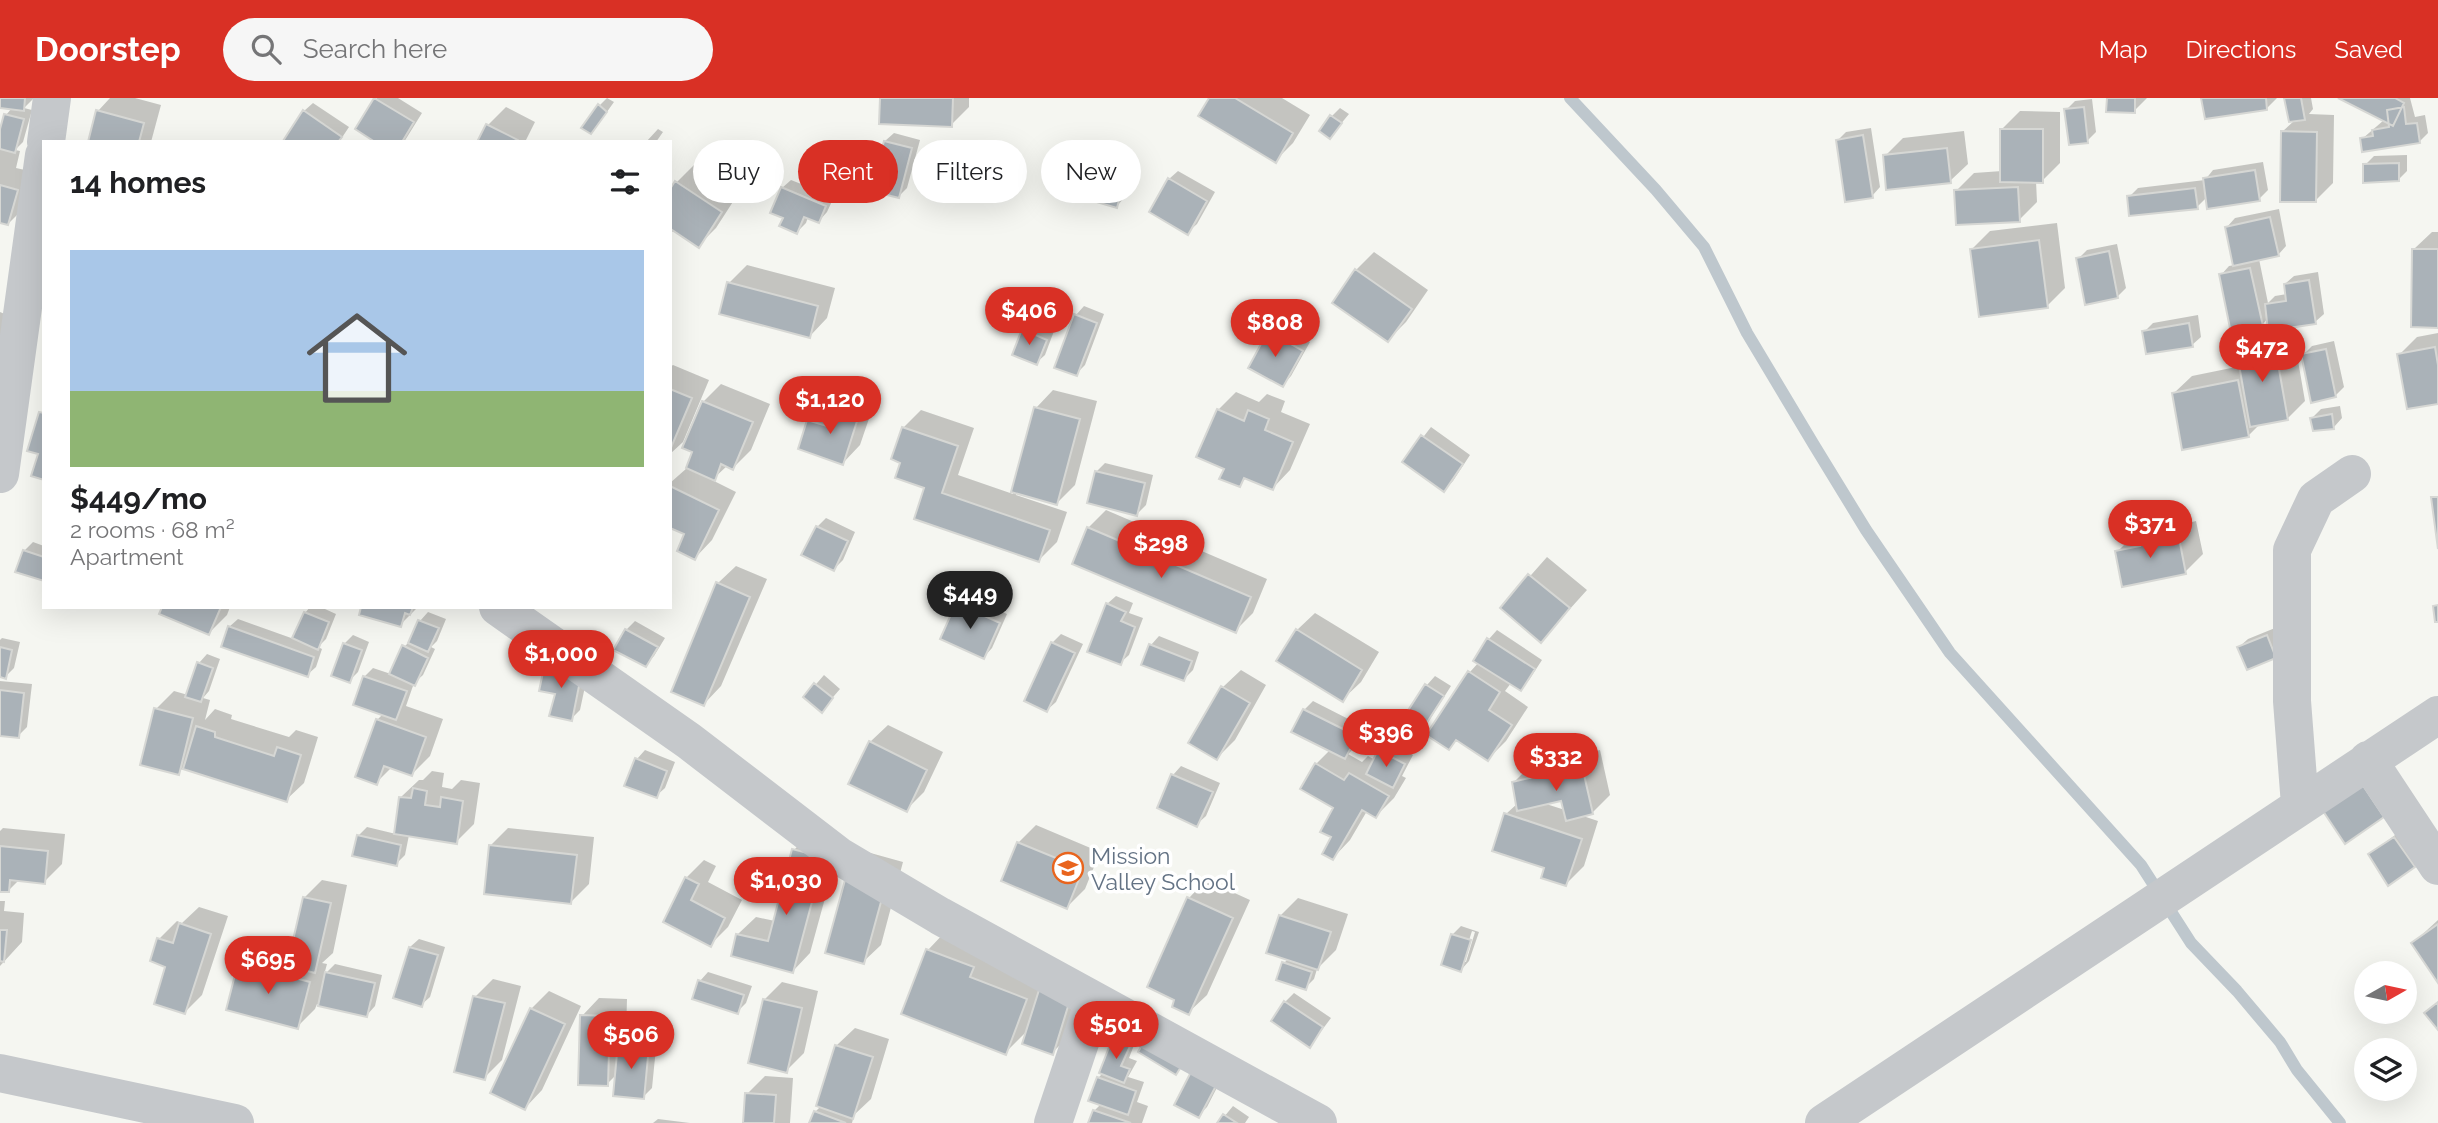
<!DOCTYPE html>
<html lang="en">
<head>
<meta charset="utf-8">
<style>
  :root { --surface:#fff; --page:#f6f6f6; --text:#202124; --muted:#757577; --line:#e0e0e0; --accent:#d93025 }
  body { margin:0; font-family:Raleway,sans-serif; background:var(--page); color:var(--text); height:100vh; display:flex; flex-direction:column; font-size:26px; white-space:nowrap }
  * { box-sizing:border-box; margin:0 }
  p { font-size:23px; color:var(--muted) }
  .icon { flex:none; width:38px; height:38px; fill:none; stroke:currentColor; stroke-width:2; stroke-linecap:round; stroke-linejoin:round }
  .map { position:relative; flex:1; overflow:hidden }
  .panel { position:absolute; left:42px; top:42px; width:630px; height:469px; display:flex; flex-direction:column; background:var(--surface); border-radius:0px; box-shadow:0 7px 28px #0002 }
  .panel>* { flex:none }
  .banner { position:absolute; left:693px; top:42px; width:665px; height:63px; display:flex; gap:14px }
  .needle { width:46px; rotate:81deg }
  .fabs { position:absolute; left:2354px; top:863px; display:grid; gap:14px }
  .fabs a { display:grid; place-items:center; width:63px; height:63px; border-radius:50%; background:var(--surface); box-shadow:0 7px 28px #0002; font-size:35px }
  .price { position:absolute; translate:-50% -60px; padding:0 16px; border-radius:24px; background:var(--accent); color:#fff; font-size:23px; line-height:46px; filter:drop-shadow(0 2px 4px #0008) }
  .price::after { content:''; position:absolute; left:50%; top:42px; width:21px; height:16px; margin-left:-10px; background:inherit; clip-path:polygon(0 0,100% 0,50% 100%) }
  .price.on { background:#222; color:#fff }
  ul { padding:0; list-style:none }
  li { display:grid; align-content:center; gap:14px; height:371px; padding:0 28px }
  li+li { border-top:2px solid var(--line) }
  li span { display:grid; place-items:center; height:217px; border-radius:0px; color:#555 }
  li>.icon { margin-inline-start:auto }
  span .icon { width:126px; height:126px; fill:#fffc; stroke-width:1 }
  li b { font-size:30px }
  h2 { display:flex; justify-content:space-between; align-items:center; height:84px; padding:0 28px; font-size:30px }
  .tag { padding:0 24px; border-radius:32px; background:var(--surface); box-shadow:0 7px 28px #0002; font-size:24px; line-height:63px }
  .tag.on { background:var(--accent); color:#fff }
  header { display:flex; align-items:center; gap:42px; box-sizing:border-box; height:98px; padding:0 35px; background:var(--accent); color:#fff }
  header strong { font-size:33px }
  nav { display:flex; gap:38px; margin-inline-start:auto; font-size:24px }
  .search { width:490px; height:63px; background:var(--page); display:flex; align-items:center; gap:18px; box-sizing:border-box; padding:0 24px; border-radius:38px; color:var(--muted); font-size:26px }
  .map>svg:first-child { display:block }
</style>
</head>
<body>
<header>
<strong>Doorstep</strong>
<div class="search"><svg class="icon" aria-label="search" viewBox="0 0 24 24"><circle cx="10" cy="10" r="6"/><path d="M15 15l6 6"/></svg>Search here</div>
<nav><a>Map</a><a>Directions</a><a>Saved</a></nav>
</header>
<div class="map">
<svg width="2438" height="1025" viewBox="0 0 2438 1025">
  <rect width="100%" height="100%" fill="#f5f6f1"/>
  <!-- shadow -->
  <path fill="#0003" fill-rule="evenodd" d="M0 0H34L24 10 32 12 23 44 15 52 20 53 16 70 34 74 26 108 8 126 0 123V38L6 17 12 10 0 8Z
    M110 0H135L161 7 151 44H89L98 13Z
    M377 0H398L422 15 404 44H378L357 30Z
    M607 0 614 4 599 25V8Z
    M882 0H969V9L951 27Z
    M1211 0H1282L1310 17 1293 45 1276 62Z
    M2108 0H2147L2134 13Z
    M2203 0H2277L2267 10Z
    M2286 0H2311L2313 11 2309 16 2334 17 2333 85 2315 103 2283 33 2295 22Z
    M2340 0H2410L2415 19 2425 17 2428 35 2419 44 2362 41 2384 22Z
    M2092 1 2096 34 2087 43 2066 12 2075 3Z
    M313 5 349 29 339 44 285 42 304 13Z
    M506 9 535 24 525 44H479L488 27Z
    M1340 10 1349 16 1330 39 1332 18Z
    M2020 13 2060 14V65L2042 83H2036L2037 104 2019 122 1956 93 1974 75 2002 73V31Z
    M1871 30 1880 89 1872 98 1838 42 1846 34Z
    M658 31 663 34 656 44H646Z
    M1964 33 1968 66 1950 83 1885 58 1903 40Z
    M894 35 920 42 907 90 899 98 885 43Z
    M2407 57V73L2398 82 2365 67 2374 58Z
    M1083 61 1131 75 1125 99 1117 108 1075 70Z
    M2263 64 2268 92 2259 101 2207 99 2197 109 2129 99 2138 90 2205 82 2213 72Z
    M694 67 738 96 716 130 699 147 676 85Z
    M1178 73 1215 94 1197 126 1188 134 1169 81Z
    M791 82 834 99 827 114 819 123 808 119 806 125 797 134 785 119 782 90Z
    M2279 111 2286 148 2278 157 2259 161 2268 205 2275 198 2287 196 2285 186 2294 178 2318 174 2324 216 2315 224 2292 228 2305 303 2287 321 2260 326 2248 338 2174 295 2192 278 2241 268 2238 251 2256 233 2270 230 2268 220 2262 227 2221 177 2229 168 2235 167 2227 129 2235 120Z
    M2057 125 2065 190 2047 208 1972 151 1990 133Z
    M2432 134H2438V228L2414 151Z
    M2117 146 2126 190 2117 199 2078 161 2087 152Z
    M1374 154 1428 192 1406 224 1388 242 1356 172Z
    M747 167 835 190 827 220 810 238 729 185Z
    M1084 208 1104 216 1085 267 1076 276V217Z
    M0 214 12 219 0 247Z
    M2198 217 2201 239 2192 247 2144 234 2153 225Z
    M1033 224 1054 233 1045 257 1036 265 1024 232Z
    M1278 225 1310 244 1291 278 1283 287 1269 234Z
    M2438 235V304L2399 257 2417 239Z
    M2334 243 2344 289 2335 298 2303 257 2312 248Z
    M673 267 709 282 683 344 670 356V269Z
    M721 286 770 306 751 352 733 370 728 367 712 382 736 394 712 442 695 460 686 436 670 428V385L687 370 694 353 701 306Z
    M853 292 876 300 860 347 843 365 809 323 827 305 837 308Z
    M1053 292 1097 303 1075 387 1057 405 1016 394V397L1067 414 1057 444 1039 462 927 389 903 364V330L921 312 974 330 958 377 1013 396 1036 310Z
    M1236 294 1259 304 1267 296 1285 303 1281 314 1310 326 1290 372 1273 390 1247 379 1239 387 1226 370 1218 312Z
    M2340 308 2342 320 2334 329 2312 320 2321 311Z
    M1431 329 1470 357 1453 383 1444 392 1404 364Z
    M1105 365 1153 377 1146 407 1137 416 1096 374Z
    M1106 412 1267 481 1253 515 1235 533 1088 430Z
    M2178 414 2180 427 2196 423 2203 456 2185 474 2117 454 2135 436 2141 435 2157 419Z
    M826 420 855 434 843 462 834 471 817 429Z
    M33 444 44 448V481L24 453Z
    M1547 459 1587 492 1541 543 1502 510Z
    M736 468 767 481 721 588 704 606 718 485Z
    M966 497 1007 516 992 550 984 559 958 506Z
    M1116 498 1133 505 1129 515 1143 520 1129 557 1120 565 1107 506Z
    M164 509H230L227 517 209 535Z
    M310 509H327L325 511 336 516 326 541 318 549 322 551 316 569 307 577 229 529 238 521 294 541 305 515Z
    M363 509H418L400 527Z
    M428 514 446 521 437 543 431 549 435 551 423 577 414 585 406 608 443 621 430 658 412 676 392 669 376 685 377 622 383 616 364 579 373 570 391 576 404 549 413 540 420 523Z
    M1315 515 1379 554 1361 584 1343 601 1297 532Z
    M635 523 665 540 654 558 645 567 626 532Z
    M2275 530V558L2239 549 2248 541Z
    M1497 532 1542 562 1529 582 1520 591 1511 585 1505 593 1528 609 1506 643 1488 661 1457 641 1449 650 1429 637 1470 574 1479 564 1475 562 1489 541Z
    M1061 536 1083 546 1056 604 1047 612 1052 545Z
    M353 537 369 544 358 574 349 583 344 546Z
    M1159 538 1199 554 1193 572 1184 581 1151 547Z
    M2 540 20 544 14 570 5 579 0 577V542Z
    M207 556 220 561 209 593 203 600 210 602 205 622 215 611 232 617 231 621 289 639 296 632 318 639 304 685 286 702 183 670 178 675 156 611 174 593 188 597 199 565Z
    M590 565 580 612 571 621 552 616Z
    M1241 572 1266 587 1235 642 1217 660 1223 589Z
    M824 577 840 591 822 612 805 599Z
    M1435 578 1451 588 1416 643 1406 653 1413 657 1402 678 1406 680 1394 700 1376 718 1367 713 1350 742 1333 760 1336 709 1316 666 1330 652 1304 612 1313 603 1364 629 1353 651 1348 656 1362 664 1368 658 1375 662 1380 653 1388 644 1402 651 1403 649 1392 642 1427 587Z
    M0 583 32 586 27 629 18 638 0 636Z
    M888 627 943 654 924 694 906 712 870 644Z
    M645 652 675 664 665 690 656 698 637 661Z
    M1600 652 1610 697 1593 714 1580 717 1598 723 1584 768 1566 786 1547 769 1506 716 1518 705 1513 685 1531 667ZM1563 701 1565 712 1543 705Z
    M1181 668 1220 685 1206 718 1197 726 1173 677Z
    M432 673 444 675 442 689 452 691 461 682 480 685 474 726 456 744 409 737 405 757 396 766 358 738 367 729 396 736 401 699 419 682H423Z
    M1036 727 1100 754 1085 791 1067 809 1018 745Z
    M3 730 65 736 62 766 44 784 20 781 8 793 0 792V733Z
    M508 730 594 739 589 786 571 804 490 748Z
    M2403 731 2423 759 2414 768 2370 756Z
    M811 734 841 742 810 855 793 873 733 857 738 836 756 819 775 823 794 752Z
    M867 754 903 764 881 847 863 864Z
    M704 762 716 768 708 784 742 802 728 829 710 847 665 823 686 780Z
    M322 782 347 787 333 855 322 865 327 866 324 877 335 866 382 877 375 908 367 917 317 906 315 911 297 929 240 866 258 848 292 857 304 800Z
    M1206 782 1250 802 1207 897 1189 914V800Z
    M1298 800 1348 816 1336 852 1317 871 1314 881 1305 890 1284 865 1289 860 1280 818Z
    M0 803H5L4 813 24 815 22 844 0 868Z
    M199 809 228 818 202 897 185 914 159 841 177 823 182 825Z
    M2438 822V882L2413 845Z
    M1461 828 1479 834 1469 863 1461 872 1452 837ZM1472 833 1475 834 1466 864H1462Z
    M945 834 1078 893 1061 946 1052 955 1028 932 1005 955 928 852Z
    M419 841 445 849 430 899 421 907 410 849Z
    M708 874 752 888 746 905 737 914 700 883Z
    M493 881 521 888 502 962 484 980 475 899Z
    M782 884 818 893 804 955 786 973 764 902Z
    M549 893 581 908 542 992 525 1010 531 911Z
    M1294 895 1331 920 1310 948 1285 904Z
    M599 900 627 901 626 937 657 940 652 990 643 999 616 977 607 986 582 918Z
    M855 930 889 941 871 1001 854 1017 852 1025H811L815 1014 821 1008 818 1007 837 947Z
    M1123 931 1138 937 1129 960 1137 963 1128 979 1144 984 1137 1004 1148 1008 1142 1025H1090L1094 1013 1101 1006 1098 980 1103 975 1115 940Z
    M1225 974 1207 1009 1198 1018 1176 1006Z
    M765 978 793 980 790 1025H745L747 996Z
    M1233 1008 1249 1019 1245 1025H1219Z
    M658 1021 690 1025H653Z"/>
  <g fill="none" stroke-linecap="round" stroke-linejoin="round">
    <!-- stream -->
    <path stroke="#bec7cd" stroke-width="12" d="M1570 0 1656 92 1704 149 1747 235 1814 347 1866 432 1950 555 2141 767 2191 845 2237 893 2280 944 2297 972 2340 1025"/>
  </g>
  <!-- building -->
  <path fill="#aab2b8" stroke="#d6d7d4" stroke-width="2" d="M0 0H25L24 13 0 10Z
    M374 0 414 24 402 44H375L355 31Z
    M880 0H953L952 29 879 26Z
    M1209 0H1235L1293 35 1276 65 1198 18Z
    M2107 0H2135V15L2106 14Z
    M2201 0H2266L2267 12 2205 21Z
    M2284 0H2301L2305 22 2289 24Z
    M2338 0H2395L2404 5 2393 28Z
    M598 6 607 14 591 36 581 30Z
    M2084 9 2088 45 2069 47 2064 11Z
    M2404 9 2406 26 2417 25 2420 45 2362 54 2360 40 2373 38 2372 32 2389 29 2387 12Z
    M96 12 144 25 139 44H88Z
    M303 12 342 39 338 44 283 43Z
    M4 16 24 21 15 55 0 51V31Z
    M1330 17 1342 25 1330 41 1319 33Z
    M486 26 518 42V44H477Z
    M2000 31H2043V85L2000 84Z
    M2281 33 2317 34 2316 104H2280Z
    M1863 37 1873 100 1845 104 1836 42Z
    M884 43 912 50 899 100 871 93Z
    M1947 50 1951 85 1886 92 1883 57Z
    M2399 65V83L2363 85V66Z
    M1073 69 1124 83 1117 110 1066 95Z
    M2255 72 2260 103 2207 111 2203 80Z
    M1168 80 1207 103 1188 137 1149 114Z
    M675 83 722 114 699 150 672 132 670 135V91Z
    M0 87 18 92 8 127 0 125Z
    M781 89 826 108 819 125 804 119 797 136 779 128 783 120 770 115Z
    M2018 89 2020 124 1956 127 1954 92Z
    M2195 90 2198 111 2129 118 2127 98Z
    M2270 119 2279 158 2233 168 2225 129Z
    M2039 142 2048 210 1979 219 1970 151Z
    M2412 151H2438V230L2411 229Z
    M2109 153 2118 200 2085 207 2076 160Z
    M2250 170 2263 228 2231 235 2219 176Z
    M1355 171 1412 211 1388 244 1332 205Z
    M2309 182 2316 226 2268 233 2265 206 2286 203 2284 186Z
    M727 184 818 208 810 240 719 216Z
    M1074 216 1097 225 1077 278 1054 270Z
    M2189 225 2193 249 2146 256 2142 233Z
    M1022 231 1047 242 1037 267 1012 257Z
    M1268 233 1303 253 1283 289 1248 270Z
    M2274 243 2288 322 2250 329 2236 250Z
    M2435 249 2438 267V306L2407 311 2397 256Z
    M2326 251 2336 299 2311 305 2301 256Z
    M2238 282 2249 339 2182 352 2172 295Z
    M670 291 692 300 670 352Z
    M702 303 753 324 733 372 721 366 715 383 686 370 692 354 682 350Z
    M834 309 859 317 843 367 798 351 807 322 827 328Z
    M1034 309 1080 321 1057 407 1011 394Z
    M1217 311 1244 323 1248 312 1269 321 1265 332 1293 344 1273 392 1244 380 1240 389 1219 381 1224 371 1196 359Z
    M39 314 44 315V382L31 378 38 356 27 353Z
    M2332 316 2334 331 2313 333 2310 320Z
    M902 329 958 348 942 395 1050 432 1039 464 914 421 924 390 895 380 900 365 891 361Z
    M1421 337 1463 366 1444 394 1402 364Z
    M1095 373 1145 385 1137 418 1087 405Z
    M670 388 719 412 695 462 677 453 684 436 670 430Z
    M2431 399H2438V451Z
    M816 428 848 443 834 473 801 457Z
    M1087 429 1251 499 1236 535 1072 466Z
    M2160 431 2163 443 2179 440 2186 476 2122 489 2115 453 2140 448 2137 436Z
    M23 452 44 459V483L15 474Z
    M1528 476 1570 510 1541 545 1500 510Z
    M716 484 750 499 704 608 671 594Z
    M956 505 1000 525 984 561 940 541Z
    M1106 505 1126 514 1121 523 1135 529 1121 567 1087 554Z
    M2438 507V524H2435L2433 508Z
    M162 509H221L209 537 159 516Z
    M361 509H413L410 517 405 515 401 529 359 517Z
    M304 514 329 524 318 552 292 540Z
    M418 522 439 530 428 554 408 545Z
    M228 528 314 559 308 579 221 549Z
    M625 531 658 549 646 569 613 552Z
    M1296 531 1362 572 1343 604 1276 563Z
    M2267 537 2276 560 2247 572 2237 549Z
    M1487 540 1535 571 1521 593 1473 563Z
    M1051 544 1075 555 1047 614 1024 603Z
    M343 545 362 552 350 585 331 578Z
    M1149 546 1192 563 1184 583 1141 567Z
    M402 547 428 560 415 588 389 576Z
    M0 549 12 552 6 581 0 579Z
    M197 564 213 570 201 604 185 599Z
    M545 565 582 573 572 623 549 618 555 596 539 593Z
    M1468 573 1500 594 1489 612 1512 627 1488 663 1456 642 1449 652 1426 637Z
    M363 578 407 593 396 622 353 607Z
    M814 585 833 600 822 615 803 599Z
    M1425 586 1444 598 1408 654 1389 642Z
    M1221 588 1250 605 1217 662 1188 645Z
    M0 592 24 595 19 640 0 638Z
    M154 610 193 620 179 677 140 667Z
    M1303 611 1357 638 1345 661 1291 634Z
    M376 621 426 639 412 678 384 668 377 687 355 679Z
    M196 628 215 634V639L274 658 277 649 301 657 287 704 183 671Z
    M869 643 927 672 907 714 848 686Z
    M1378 652 1405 666 1393 690 1366 676Z
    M635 660 667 673 657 700 624 688Z
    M1315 665 1344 682 1349 675 1389 698 1376 720 1362 712 1333 762 1322 756 1331 739 1320 734 1333 710 1300 691Z
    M1582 668 1593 716 1566 723 1561 703 1517 713 1512 684Z
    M2354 674 2384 719 2345 746 2315 701Z
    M1171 676 1213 694 1197 729 1157 710Z
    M413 690 427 693 425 707 440 709 441 699 463 703 457 746 394 736 399 699 411 700Z
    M1504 715 1582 741 1566 788 1541 780 1544 770 1492 753Z
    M357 737 401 747 397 768 352 758Z
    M2394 739 2415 769 2388 788 2368 756Z
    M1017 744 1083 771 1067 811 1001 783Z
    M489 747 577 757 571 806 484 796Z
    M0 748 48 753 45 786 10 782 9 794H0Z
    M792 751 824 759 793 875 731 858 736 836 768 843Z
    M848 771 887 782 864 866 825 855Z
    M685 779 699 786 691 802 725 820 711 849 663 824Z
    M303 799 331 805 315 875 287 868Z
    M1187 799 1233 820 1189 917 1172 909 1174 902 1147 889Z
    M1279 817 1331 834 1318 872 1266 855Z
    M179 825 211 836 185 916 154 906 165 869 150 863 157 840 173 845Z
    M2438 826V885L2411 845Z
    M0 832H7L4 864 0 863Z
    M1451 836 1471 842 1461 874 1441 867Z
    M409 849 438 857 422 909 393 900Z
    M926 851 974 869 970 879 1027 901 1006 957 901 916Z
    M1282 864 1312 874 1306 892 1276 882Z
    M238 865 310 884 298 931 226 912Z
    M325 874 375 885 367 919 318 908Z
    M698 882 744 897 738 916 692 901Z
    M1039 892 1070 902 1053 957 1022 946Z
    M473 898 505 905 485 982 454 974Z
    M763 901 802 910 787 975 748 965Z
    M1284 903 1323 929 1310 950 1271 923Z
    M2438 904V932L2424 915Z
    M530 910 565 926 525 1012 490 995Z
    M580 917 610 918 608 988 578 987Z
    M1150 933 1189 956 1176 977 1138 954Z
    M1113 939 1131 946 1121 968 1130 971 1124 985 1099 975Z
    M618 945 649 948 644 1001 613 998Z
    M835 947 873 959 853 1021 816 1008Z
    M1193 970 1218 984 1199 1020 1174 1007Z
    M1097 979 1136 993 1128 1017 1088 1003Z
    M745 995 776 997 774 1025H743Z
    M1093 1012 1131 1025H1088Z
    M814 1013 846 1025H809Z
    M1223 1016 1237 1025H1217Z"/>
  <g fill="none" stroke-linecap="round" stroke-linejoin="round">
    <!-- minor -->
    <path stroke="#c5c8cb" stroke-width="38" d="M46 44 52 0
      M0 376 44 57
      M498 509 689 643 839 758 940 818 1318 1025
      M2368 662 2438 768
      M2300 707 2292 603V452L2316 401 2352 376
      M0 975 235 1025
      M1053 1025 1094 903
      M1824 1025 2438 617"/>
  </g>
  <!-- icons -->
  <defs>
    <g id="school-ring" transform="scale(1.575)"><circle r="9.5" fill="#fff" stroke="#e9641d" stroke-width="1.5"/><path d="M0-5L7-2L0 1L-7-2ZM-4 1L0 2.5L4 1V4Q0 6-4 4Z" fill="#e9641d"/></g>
  </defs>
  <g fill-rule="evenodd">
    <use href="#school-ring" x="1068" y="770"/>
  </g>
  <g text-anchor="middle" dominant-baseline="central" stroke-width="7" stroke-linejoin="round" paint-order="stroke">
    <!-- poi labels -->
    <g font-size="23" fill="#637284" stroke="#fff" text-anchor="start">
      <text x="1091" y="757">Mission<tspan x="1091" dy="26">Valley School</tspan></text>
    </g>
  </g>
</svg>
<div class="fabs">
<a><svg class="needle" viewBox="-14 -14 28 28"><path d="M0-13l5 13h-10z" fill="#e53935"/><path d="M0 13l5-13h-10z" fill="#757577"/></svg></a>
<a><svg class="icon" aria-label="layers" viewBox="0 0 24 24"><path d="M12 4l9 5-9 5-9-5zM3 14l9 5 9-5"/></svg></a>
</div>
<b class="price" style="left:1029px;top:249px">$406</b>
<b class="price" style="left:1275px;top:261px">$808</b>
<b class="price" style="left:2262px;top:286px">$472</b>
<b class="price" style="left:830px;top:338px">$1,120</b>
<b class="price" style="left:2150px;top:462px">$371</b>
<b class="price" style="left:1161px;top:482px">$298</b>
<b class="price on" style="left:970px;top:533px">$449</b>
<b class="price" style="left:561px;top:592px">$1,000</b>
<b class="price" style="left:1386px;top:671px">$396</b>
<b class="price" style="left:1556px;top:695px">$332</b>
<b class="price" style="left:786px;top:819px">$1,030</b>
<b class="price" style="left:268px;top:898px">$695</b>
<b class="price" style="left:1116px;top:963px">$501</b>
<b class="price" style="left:631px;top:973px">$506</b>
<div class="banner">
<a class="tag">Buy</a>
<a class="tag on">Rent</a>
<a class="tag">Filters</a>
<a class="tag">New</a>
</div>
<section class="panel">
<h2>14 homes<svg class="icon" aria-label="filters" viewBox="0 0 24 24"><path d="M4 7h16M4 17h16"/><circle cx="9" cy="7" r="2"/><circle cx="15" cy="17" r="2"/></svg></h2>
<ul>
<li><span style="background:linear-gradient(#a9c7e8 65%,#8fb573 0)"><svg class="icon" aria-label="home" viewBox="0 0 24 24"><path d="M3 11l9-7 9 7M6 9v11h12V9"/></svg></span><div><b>$449/mo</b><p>2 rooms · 68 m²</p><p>Apartment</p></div></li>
</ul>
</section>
</div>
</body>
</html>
